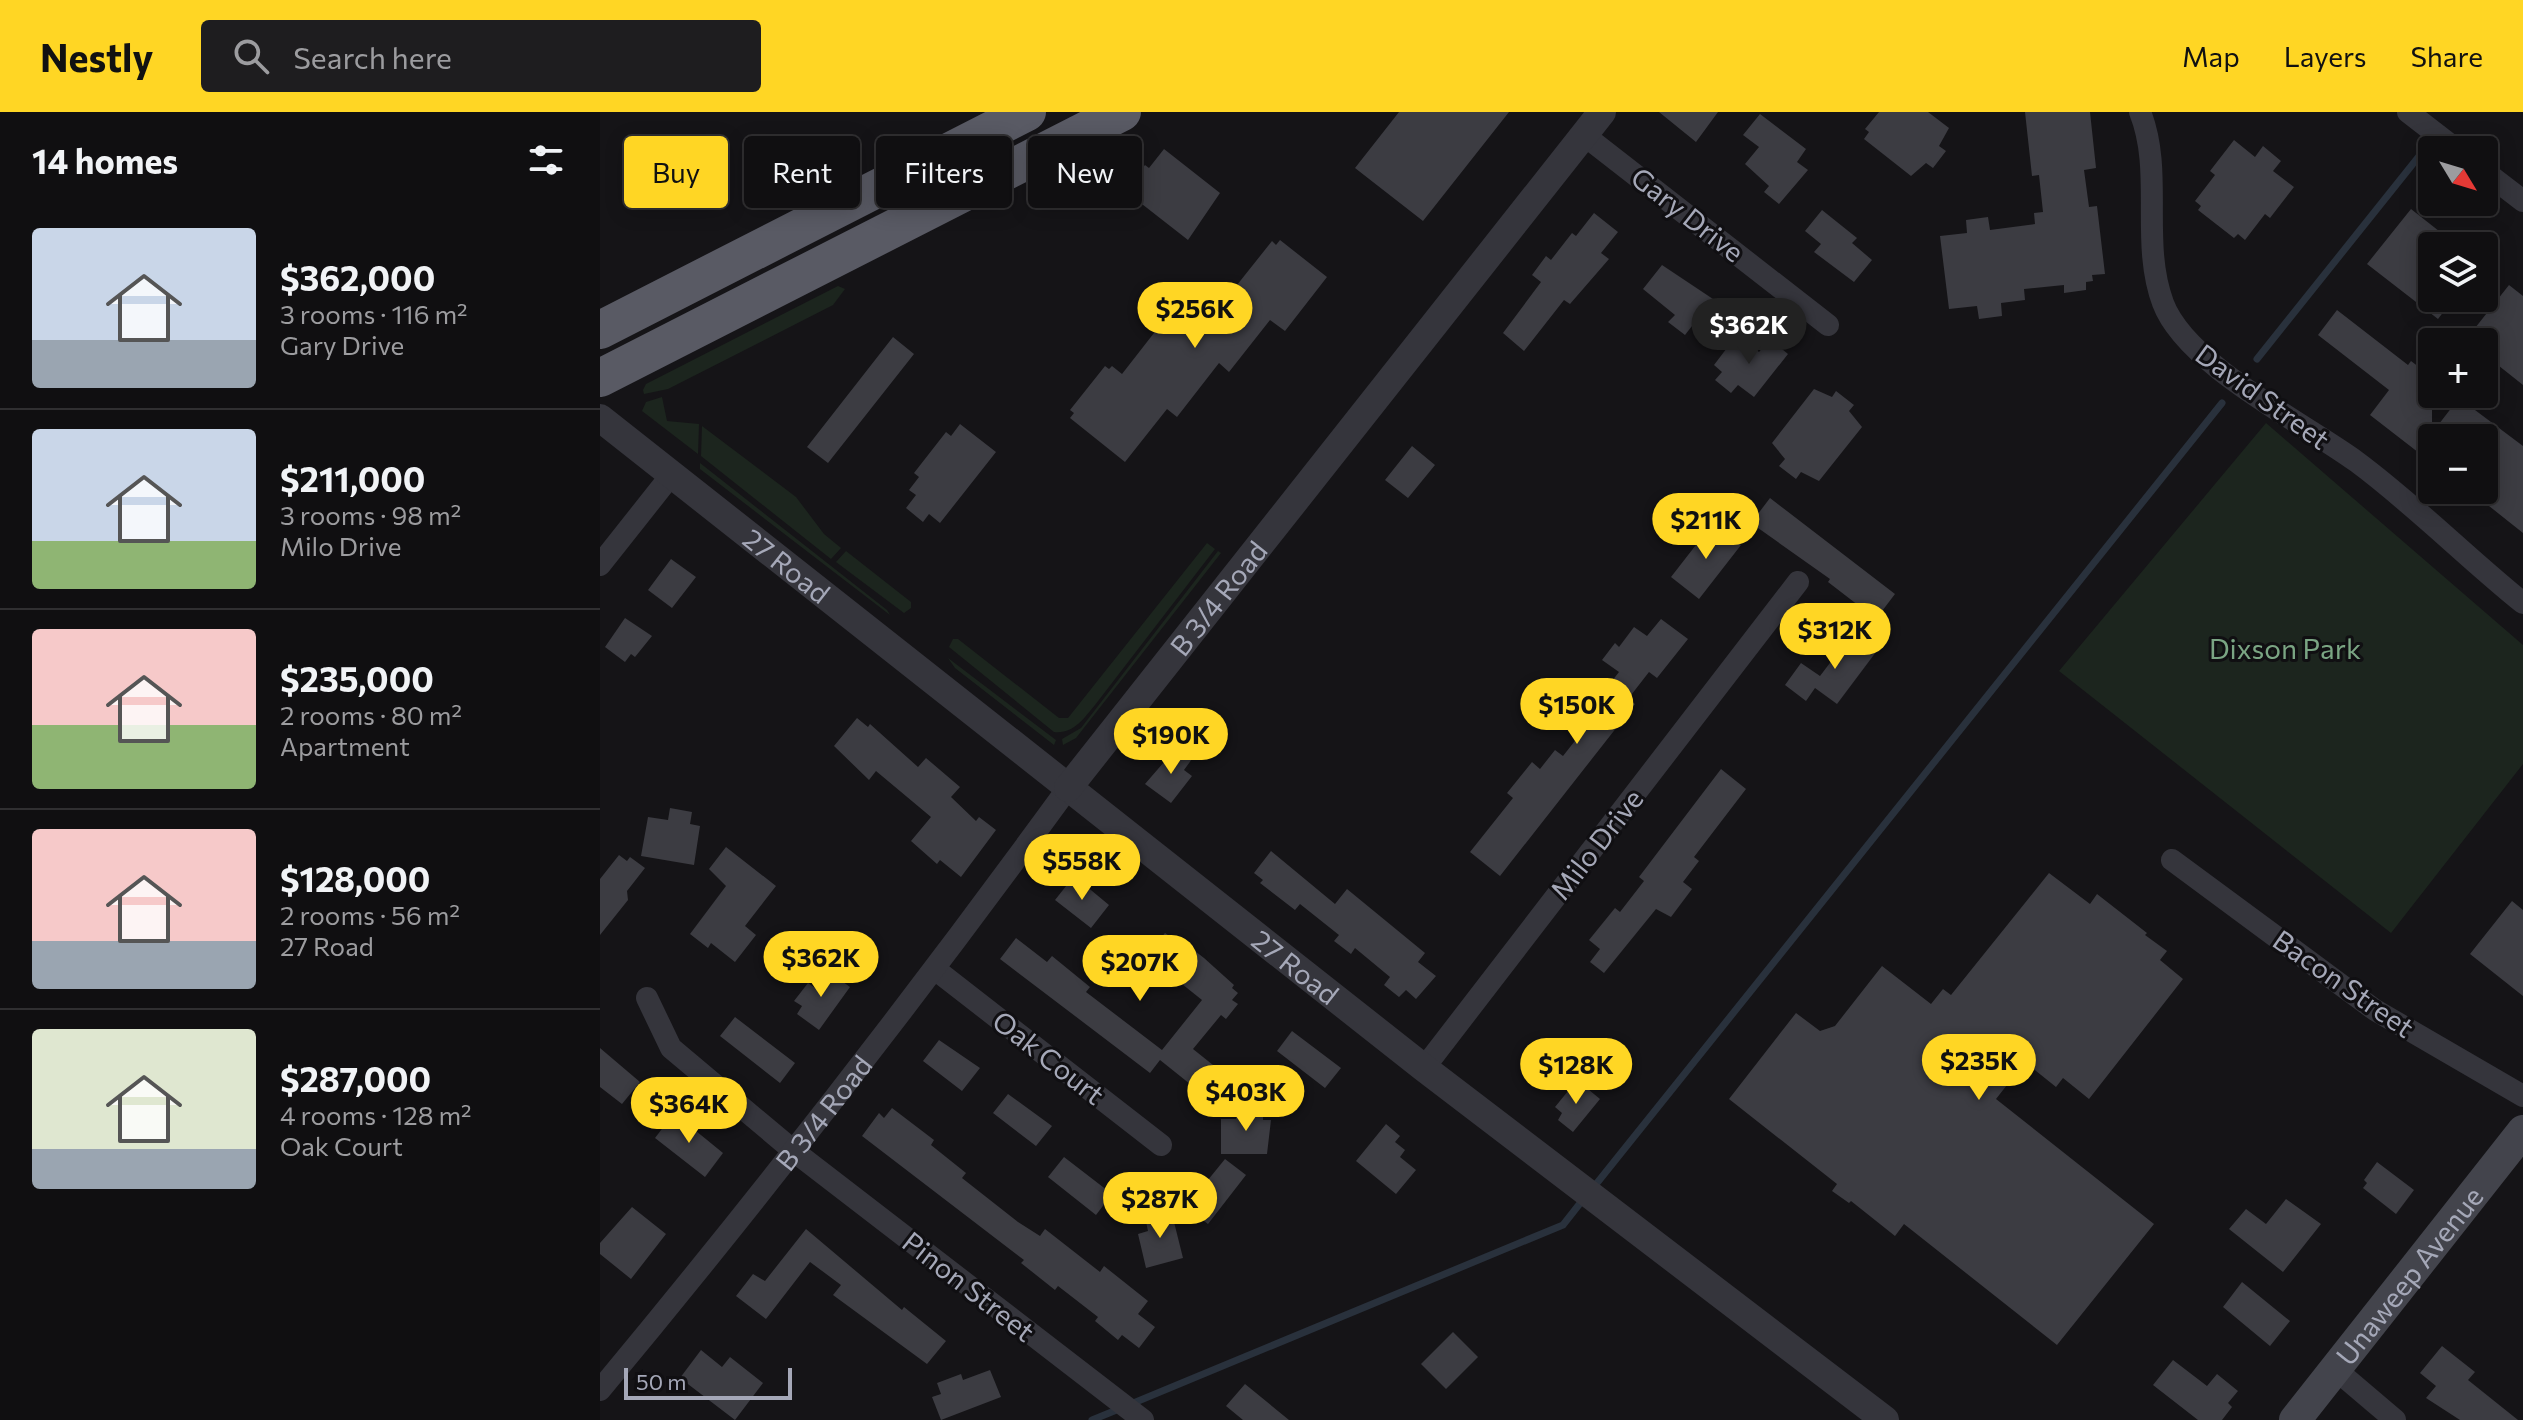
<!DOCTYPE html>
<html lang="en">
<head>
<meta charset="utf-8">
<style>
  :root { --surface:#100f11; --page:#1e1d1f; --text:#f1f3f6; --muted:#9c9c9f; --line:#302f31; --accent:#ffd624 }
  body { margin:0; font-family:Commissioner,sans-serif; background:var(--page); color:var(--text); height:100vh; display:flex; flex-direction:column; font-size:30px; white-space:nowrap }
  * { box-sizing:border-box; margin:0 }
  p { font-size:26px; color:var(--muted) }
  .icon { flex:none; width:44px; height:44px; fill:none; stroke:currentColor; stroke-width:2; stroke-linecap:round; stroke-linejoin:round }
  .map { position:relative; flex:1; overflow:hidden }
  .details { display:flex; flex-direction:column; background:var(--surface); width:600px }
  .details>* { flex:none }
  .hud { position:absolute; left:24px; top:24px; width:760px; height:72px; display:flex; gap:16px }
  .needle { width:52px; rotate:128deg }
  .controls { position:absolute; left:1818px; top:24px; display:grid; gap:16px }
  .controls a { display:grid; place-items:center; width:80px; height:80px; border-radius:8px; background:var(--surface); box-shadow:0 4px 20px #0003,0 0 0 2px var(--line); font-size:40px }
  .scale { position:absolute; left:24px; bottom:20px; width:168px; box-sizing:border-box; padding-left:8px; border:4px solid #a5a8b8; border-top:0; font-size:22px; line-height:28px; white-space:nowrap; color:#a5a8b8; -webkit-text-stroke:6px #100f12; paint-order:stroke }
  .price { position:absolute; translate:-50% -68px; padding:0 18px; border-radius:28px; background:var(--accent); color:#111; font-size:26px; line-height:52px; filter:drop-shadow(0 2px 4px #0008) }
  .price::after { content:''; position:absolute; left:50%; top:48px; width:24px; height:18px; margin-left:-12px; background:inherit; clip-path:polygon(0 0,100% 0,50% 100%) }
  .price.current { background:#222; color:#fff }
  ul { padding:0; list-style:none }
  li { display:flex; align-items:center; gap:24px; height:200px; padding:0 32px }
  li+li { border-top:2px solid var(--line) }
  li span { display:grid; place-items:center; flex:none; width:224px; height:160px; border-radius:8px; color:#555 }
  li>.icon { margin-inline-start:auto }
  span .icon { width:96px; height:96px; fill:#fffc; stroke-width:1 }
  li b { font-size:34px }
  h2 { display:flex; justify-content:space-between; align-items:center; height:96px; padding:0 32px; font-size:34px }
  .tag { padding:0 28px; border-radius:8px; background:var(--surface); box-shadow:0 4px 20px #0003,0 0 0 2px var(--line); font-size:28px; line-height:72px }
  .tag.current { background:var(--accent); color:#111 }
  header { display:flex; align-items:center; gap:48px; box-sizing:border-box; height:112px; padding:0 40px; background:var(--accent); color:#111 }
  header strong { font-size:38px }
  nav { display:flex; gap:44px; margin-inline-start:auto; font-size:28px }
  .search { width:560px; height:72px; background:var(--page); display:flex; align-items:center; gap:20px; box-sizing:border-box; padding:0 28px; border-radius:8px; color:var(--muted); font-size:30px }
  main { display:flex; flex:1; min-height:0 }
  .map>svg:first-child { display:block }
</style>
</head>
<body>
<header>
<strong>Nestly</strong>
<div class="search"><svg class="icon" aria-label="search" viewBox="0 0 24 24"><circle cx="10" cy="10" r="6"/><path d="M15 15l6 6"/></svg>Search here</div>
<nav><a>Map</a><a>Layers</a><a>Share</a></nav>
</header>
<main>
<section class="details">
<h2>14 homes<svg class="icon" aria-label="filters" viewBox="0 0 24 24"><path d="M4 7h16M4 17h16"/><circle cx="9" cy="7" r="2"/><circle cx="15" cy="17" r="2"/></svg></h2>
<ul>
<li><span style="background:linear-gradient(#c9d6e8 70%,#9aa5b1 0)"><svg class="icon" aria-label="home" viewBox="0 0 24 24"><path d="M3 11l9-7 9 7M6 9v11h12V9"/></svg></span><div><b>$362,000</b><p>3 rooms · 116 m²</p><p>Gary Drive</p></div></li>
<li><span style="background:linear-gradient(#c9d6e8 70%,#8fb573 0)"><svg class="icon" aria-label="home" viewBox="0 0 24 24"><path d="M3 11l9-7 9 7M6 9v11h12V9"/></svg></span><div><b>$211,000</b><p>3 rooms · 98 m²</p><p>Milo Drive</p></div></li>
<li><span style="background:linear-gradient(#f6c9c9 60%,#8fb573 0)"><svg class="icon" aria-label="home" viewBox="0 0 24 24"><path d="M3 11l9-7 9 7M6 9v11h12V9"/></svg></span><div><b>$235,000</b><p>2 rooms · 80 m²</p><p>Apartment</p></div></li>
<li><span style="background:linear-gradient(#f6c9c9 70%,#9aa5b1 0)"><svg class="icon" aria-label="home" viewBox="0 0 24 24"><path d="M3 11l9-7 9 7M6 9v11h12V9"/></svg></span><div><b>$128,000</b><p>2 rooms · 56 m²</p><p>27 Road</p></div></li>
<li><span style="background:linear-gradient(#dfe7d0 75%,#9aa5b1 0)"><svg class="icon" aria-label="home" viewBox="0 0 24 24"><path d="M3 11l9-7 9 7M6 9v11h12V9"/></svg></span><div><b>$287,000</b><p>4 rooms · 128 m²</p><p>Oak Court</p></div></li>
</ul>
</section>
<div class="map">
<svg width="1923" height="1308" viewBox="0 0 1923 1308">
  <rect width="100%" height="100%" fill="#151417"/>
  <!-- green -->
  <path fill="#1c251e" d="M238 174 245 177 233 193 68 277 44 282 43 278 46 272Z
    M62 285 67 309 99 312 98 342 42 299 46 290Z
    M1666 311 1923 533V652L1791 821 1459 559Z
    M102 314 196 385 224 422 241 436 231 447 101 344Z
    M100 351 287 498 290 503 100 357Z
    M607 431 615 437 495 593C483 607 474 622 454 620L349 535 353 527H358L459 606H468Z
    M246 439 311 490V496L304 501 236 450Z
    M618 439 621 441 476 626 463 633 462 627 481 616Z
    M348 546 456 628 454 633 355 556Z"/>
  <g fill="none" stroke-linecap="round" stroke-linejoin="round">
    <!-- stream -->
    <path stroke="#29313c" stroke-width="7" d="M1657 247 1820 43
      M993 1076 1622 291
      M531 1292 963 1113 985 1085
      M492 1308 519 1297"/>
  </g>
  <!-- building -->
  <path fill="#3c3c42" d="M799 0H909L823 109 755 56Z
    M1059 0H1118L1096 30Z
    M1279 0H1328L1349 16 1339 34 1346 39 1333 56 1326 51 1311 64 1264 27 1269 20 1265 17Z
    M1425 0H1490L1496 56 1484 58 1489 95 1497 94 1505 162 1492 163 1493 169 1486 170V178L1464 181V173L1424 177 1425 188 1401 191 1402 204 1379 207 1377 194 1349 197 1340 124 1367 121 1366 108 1388 105 1390 118 1435 112 1434 101 1443 100 1439 63 1432 64Z
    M1160 2 1206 37 1197 50 1208 58 1179 92 1164 80 1169 74 1145 52 1159 35 1143 23Z
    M1634 28 1655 45 1663 34 1681 49 1673 59 1694 75 1670 106 1665 102 1645 128 1638 122 1634 126 1598 98 1601 94 1595 89 1615 63 1610 59Z
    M564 37 620 81 588 128 524 78 545 53 549 56Z
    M1811 97 1858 134H1832V186H1854L1838 207 1767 152Z
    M1222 98 1257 126 1252 131 1272 148 1254 170 1214 140 1221 132 1205 119Z
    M994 101 1018 120 1001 141 1009 147 970 192 964 188 924 239 903 221 941 170 932 163 946 144 951 148 972 121 976 124Z
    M680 128 727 165 685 219 670 208 629 260 619 251 577 305 567 297 525 350 470 306 474 301 470 298 505 254 509 257 512 254 522 262 561 212 565 216 568 212 578 219 616 171 620 174 623 170 633 178 672 129 676 133Z
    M1062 153 1113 187 1085 223 1068 210 1075 203 1043 177Z
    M1909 173 1923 184V273L1884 242V230H1864Z
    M1737 198 1808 253 1811 249 1832 265V321L1859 286 1923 334V421L1884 390V326H1832V351L1770 303 1789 278 1718 223Z
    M293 225 314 242 228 351 207 335Z
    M1170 227 1188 242 1154 285 1138 273 1131 281 1115 268 1122 260 1114 253 1133 228 1144 237 1148 231 1159 240Z
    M1214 277 1232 285 1236 279 1254 293 1249 299 1262 315 1219 369 1201 360 1196 367 1179 354 1185 347 1172 331Z
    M360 312 396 340 340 411 329 402 323 410 306 396 316 383 309 378 319 365 314 361 346 320 351 324Z
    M812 334 835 353 808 386 785 368Z
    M1170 386 1295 482 1276 507 1228 470 1230 467 1151 411Z
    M1113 411 1141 433 1099 487 1071 465Z
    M71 447 96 465 72 496 48 478Z
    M25 506 52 524 35 545 31 542 25 550 5 535Z
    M1061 507 1088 527 1057 566 1049 560 1028 587 1035 592 900 764 870 740 913 686 907 681 932 650 940 657 955 638 963 644 989 611 983 606 1019 560 1002 548 1015 531 1019 535 1034 515 1047 524Z
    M1255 518 1279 536 1237 592 1215 576 1206 589 1185 573 1201 551 1220 564Z
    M257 606 268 615 270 612 318 655 326 646 360 675 351 685 376 709 379 705 396 718 361 765 340 748 337 752 311 729 331 705 276 659 269 668 234 634Z
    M577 635 592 647 584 658 592 664 571 691 545 672Z
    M1121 657 1146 677 1094 745 1099 749 1083 770 1092 777 1071 805 1056 797 1004 861 990 850 1000 837 989 828 1015 796 1020 800 1044 769 1039 765Z
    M70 696 92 700 90 712 100 714 94 753 41 744 48 705 68 708Z
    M126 735 176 774 145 814 156 823 135 850 111 831 108 836 90 822 126 774 109 757Z
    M671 739 735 792 747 777 825 841 818 850 836 864 816 887 806 878 799 885 784 873 790 865 755 836 751 842 734 829 739 823 700 792 695 798 660 771 663 768 654 761Z
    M19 743 27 749 30 745 45 756 27 779 28 788 0 823V767Z
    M1449 761 1490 792 1497 782 1547 821 1545 823 1567 839 1560 848 1583 867 1489 987 1463 966 1456 975 1425 950 1396 987 1554 1112 1457 1233 1304 1112 1295 1124 1251 1089 1249 1091 1232 1079 1237 1072 1129 987 1196 901 1220 919 1235 914 1282 854 1331 892 1343 877 1351 883Z
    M474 764 509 793 491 816 455 788Z
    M1912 789 1923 798V884L1870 842Z
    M565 821 575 828 577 825 604 846 634 873 632 876 638 881 632 888 638 892 626 907 621 903 593 937 613 953 595 976 560 948 550 961 400 847 416 826 447 850 452 844 490 875 486 880 562 938 602 888 557 852 553 856 534 841 547 825 556 832Z
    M227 858 250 875 219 918 197 902 202 894 194 889 208 871 215 876Z
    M135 905 195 951 180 971 120 924Z
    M692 919 741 956 725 976 677 939Z
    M339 928 380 956 362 979 323 949Z
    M0 936 40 970 22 992 0 975Z
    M977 968 1000 987 973 1020 958 1008 962 1001 955 995Z
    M408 982 452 1014 436 1034 393 1001Z
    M292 996 334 1028 331 1033 366 1061 362 1066 418 1110 440 1124 445 1117 500 1160 504 1154 548 1189 538 1202 555 1215 539 1236 522 1223 518 1228 495 1209 498 1205 458 1174 455 1178 421 1151 424 1148 262 1024 279 1001 284 1006Z
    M636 997H663V1008H671L667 1042H621V1007H636Z
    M74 1001 123 1041 105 1065 55 1026Z
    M786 1012 800 1024 795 1030 805 1038 800 1045 816 1058 796 1082 756 1049Z
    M464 1045 512 1082 496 1103 448 1065Z
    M625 1047 646 1063 608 1112 586 1095Z
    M1777 1050 1814 1078 1796 1102 1763 1076 1767 1071 1764 1068Z
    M1686 1087 1721 1112 1683 1160 1629 1117 1646 1097 1666 1112Z
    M32 1095 66 1122 31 1167 0 1142V1131Z
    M571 1098 583 1146 546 1156 538 1122 548 1119 545 1105Z
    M206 1117 302 1198 304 1195 346 1229 327 1252 233 1183 241 1173 210 1150 166 1207 136 1184 153 1162 165 1169Z
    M1642 1170 1690 1209 1670 1234 1623 1195Z
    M853 1220 878 1245 846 1277 821 1252Z
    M1842 1234 1875 1260 1868 1268 1918 1308H1860L1826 1286 1836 1274 1820 1261Z
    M101 1238 122 1255 130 1245 163 1271 135 1308 80 1266Z
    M1573 1248 1607 1274 1617 1262 1638 1279 1628 1291 1632 1295 1622 1308H1598L1553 1273Z
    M390 1258 401 1285 341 1308 332 1285 341 1282 337 1271 361 1262 363 1268Z
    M645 1272 689 1308H643L626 1294Z"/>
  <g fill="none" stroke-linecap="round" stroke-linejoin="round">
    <!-- minor -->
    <g stroke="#35353c" stroke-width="22">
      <path d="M1540 0C1564 60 1540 129 1563 191 1586 253 1704 311 1757 350 1815 393 1867 446 1923 491"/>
      <path d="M1808 0 1857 38"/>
      <path d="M984 23 1228 213"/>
      <path d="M1884 59 1923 89"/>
      <path d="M0 453 72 362"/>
      <path d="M1572 748 1775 898 1923 984"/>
      <path d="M336 858 561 1033"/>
      <path d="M47 886 71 936 195 1040 543 1308"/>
      <path d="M824 956 1198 470"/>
      <path d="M1735 1257 1795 1308"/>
      <path id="s1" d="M0 1278C163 1082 318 882 468 676"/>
    </g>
    <!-- tertiary -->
    <g stroke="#35353c" stroke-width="28">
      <path id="s2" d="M0 306 824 956 1285 1308"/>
      <path id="s3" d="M468 676 1002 0"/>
    </g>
    <!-- secondary -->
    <path stroke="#43444c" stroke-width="32" id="s4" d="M1695 1308 1923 1019"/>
    <!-- trunk -->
    <path stroke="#595a64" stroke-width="38" d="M0 218 427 0
      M0 266 522 0"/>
  </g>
  <g text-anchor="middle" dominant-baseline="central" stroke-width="6" stroke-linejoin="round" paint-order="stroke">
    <!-- street labels -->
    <g font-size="28" fill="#a5a8b8" stroke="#100f12">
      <text transform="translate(1088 102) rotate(38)">Gary Drive</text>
      <text transform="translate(1663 284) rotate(36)">David Street</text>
      <text stroke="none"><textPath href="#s2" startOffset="238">27 Road</textPath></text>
      <text stroke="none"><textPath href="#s3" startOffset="242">B 3/4 Road</textPath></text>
      <text transform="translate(996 732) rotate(-52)">Milo Drive</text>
      <text stroke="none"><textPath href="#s2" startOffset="886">27 Road</textPath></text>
      <text transform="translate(1744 871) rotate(35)">Bacon Street</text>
      <text transform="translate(449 945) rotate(38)">Oak Court</text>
      <text stroke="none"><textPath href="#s1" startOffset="356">B 3/4 Road</textPath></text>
      <text stroke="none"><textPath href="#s4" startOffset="184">Unaweep Avenue</textPath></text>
      <text transform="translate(369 1174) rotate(38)">Pinon Street</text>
    </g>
    <!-- park labels -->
    <g font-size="28" fill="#7aa583" stroke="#100f12">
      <text x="1685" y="536">Dixson Park</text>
    </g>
  </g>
</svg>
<div class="controls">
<a><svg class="needle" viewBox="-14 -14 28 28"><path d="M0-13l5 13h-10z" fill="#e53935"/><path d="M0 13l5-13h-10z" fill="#9c9c9f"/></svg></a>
<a><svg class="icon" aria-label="layers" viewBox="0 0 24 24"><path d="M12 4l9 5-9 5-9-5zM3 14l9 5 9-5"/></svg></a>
<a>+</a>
<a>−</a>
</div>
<div class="scale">50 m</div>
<b class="price" style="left:595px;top:238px">$256K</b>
<b class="price current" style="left:1149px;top:254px">$362K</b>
<b class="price" style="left:1106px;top:449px">$211K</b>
<b class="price" style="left:1235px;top:559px">$312K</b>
<b class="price" style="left:977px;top:634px">$150K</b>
<b class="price" style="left:571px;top:664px">$190K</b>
<b class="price" style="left:482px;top:790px">$558K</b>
<b class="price" style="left:221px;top:887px">$362K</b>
<b class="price" style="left:540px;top:891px">$207K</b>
<b class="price" style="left:1379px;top:990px">$235K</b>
<b class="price" style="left:976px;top:994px">$128K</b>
<b class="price" style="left:646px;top:1021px">$403K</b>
<b class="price" style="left:89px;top:1033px">$364K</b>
<b class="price" style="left:560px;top:1128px">$287K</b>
<div class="hud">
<a class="tag current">Buy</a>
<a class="tag">Rent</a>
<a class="tag">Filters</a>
<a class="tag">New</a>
</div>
</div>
</main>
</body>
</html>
